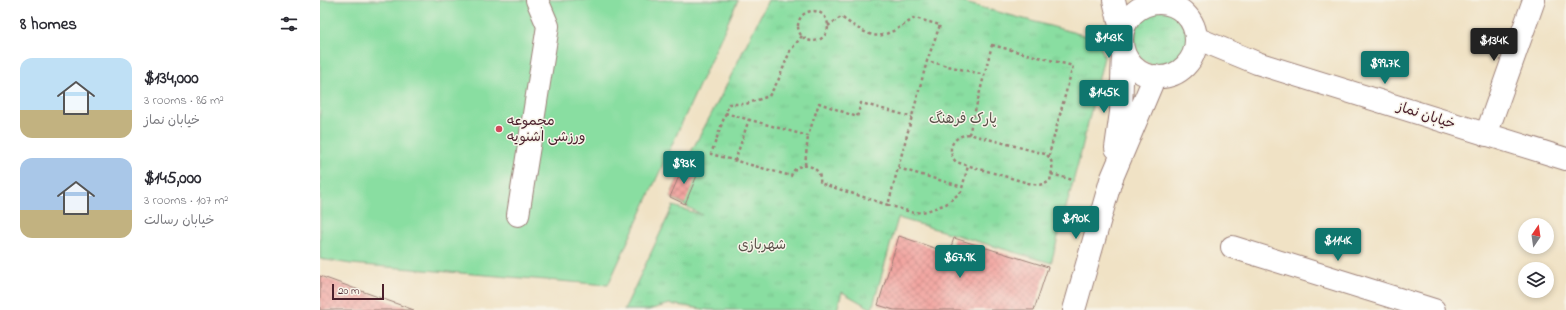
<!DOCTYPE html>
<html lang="en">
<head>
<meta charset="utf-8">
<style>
  :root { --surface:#fff; --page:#f7f7f7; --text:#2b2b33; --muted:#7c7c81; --accent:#0f766e }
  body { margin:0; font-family:"Indie Flower","Playpen Sans Arabic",sans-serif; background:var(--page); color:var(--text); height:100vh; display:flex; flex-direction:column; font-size:15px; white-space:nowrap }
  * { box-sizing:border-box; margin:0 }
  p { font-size:13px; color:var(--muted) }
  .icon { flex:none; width:22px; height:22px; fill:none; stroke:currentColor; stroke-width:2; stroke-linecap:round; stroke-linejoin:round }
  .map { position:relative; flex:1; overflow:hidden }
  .drawer { display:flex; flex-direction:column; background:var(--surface); width:320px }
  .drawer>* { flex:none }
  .needle { width:26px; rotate:13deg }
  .fabs { position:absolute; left:1198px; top:218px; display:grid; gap:8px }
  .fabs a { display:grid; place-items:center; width:36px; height:36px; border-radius:50%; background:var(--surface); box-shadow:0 2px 6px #0003; font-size:20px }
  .scale { position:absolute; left:12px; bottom:10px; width:52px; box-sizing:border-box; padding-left:4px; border:2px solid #4a1f2b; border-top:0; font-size:11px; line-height:14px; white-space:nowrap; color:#4a1f2b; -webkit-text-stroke:3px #f7f3e8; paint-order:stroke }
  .price { position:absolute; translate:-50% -34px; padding:0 9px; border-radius:4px; background:var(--accent); color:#fff; font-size:13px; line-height:26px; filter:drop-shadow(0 1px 2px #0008) }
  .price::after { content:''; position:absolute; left:50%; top:24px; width:12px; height:9px; margin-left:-6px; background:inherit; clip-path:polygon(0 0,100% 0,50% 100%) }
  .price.on { background:#222; color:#fff }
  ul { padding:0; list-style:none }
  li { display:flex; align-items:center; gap:12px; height:100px; padding:0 20px }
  li span { display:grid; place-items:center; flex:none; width:112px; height:80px; border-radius:12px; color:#555 }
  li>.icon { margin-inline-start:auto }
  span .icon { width:48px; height:48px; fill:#fffc; stroke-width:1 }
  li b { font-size:17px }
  h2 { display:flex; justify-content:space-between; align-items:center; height:48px; padding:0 20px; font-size:17px }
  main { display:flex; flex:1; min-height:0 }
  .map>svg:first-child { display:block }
</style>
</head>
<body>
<main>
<section class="drawer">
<h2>8 homes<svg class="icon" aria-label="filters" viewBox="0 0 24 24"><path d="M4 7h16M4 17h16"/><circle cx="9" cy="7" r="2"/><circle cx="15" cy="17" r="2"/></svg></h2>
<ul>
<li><span style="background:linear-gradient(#bfe0f5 65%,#c2b280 0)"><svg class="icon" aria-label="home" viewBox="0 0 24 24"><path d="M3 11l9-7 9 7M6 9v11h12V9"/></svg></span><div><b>$134,000</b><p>3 rooms · 86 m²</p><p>خیابان نماز</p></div></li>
<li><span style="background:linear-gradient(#a9c7e8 65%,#c2b280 0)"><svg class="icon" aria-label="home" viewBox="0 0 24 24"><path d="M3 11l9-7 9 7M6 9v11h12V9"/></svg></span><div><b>$145,000</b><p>3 rooms · 107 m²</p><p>خیابان رسالت</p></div></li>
</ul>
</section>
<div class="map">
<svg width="1246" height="310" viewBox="0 0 1246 310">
  <defs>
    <pattern id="grass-tufts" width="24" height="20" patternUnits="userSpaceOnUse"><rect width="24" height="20" fill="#89dea1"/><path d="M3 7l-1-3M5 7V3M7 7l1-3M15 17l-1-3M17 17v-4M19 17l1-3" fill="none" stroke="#78be8b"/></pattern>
    <pattern id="building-cross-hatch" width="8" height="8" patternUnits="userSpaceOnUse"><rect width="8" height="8" fill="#f19894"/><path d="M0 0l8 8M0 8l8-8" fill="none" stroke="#c57b79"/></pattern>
  </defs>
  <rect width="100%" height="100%" fill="#f7f3e8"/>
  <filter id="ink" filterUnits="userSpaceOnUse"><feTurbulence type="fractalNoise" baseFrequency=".025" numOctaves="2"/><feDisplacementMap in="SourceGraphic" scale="8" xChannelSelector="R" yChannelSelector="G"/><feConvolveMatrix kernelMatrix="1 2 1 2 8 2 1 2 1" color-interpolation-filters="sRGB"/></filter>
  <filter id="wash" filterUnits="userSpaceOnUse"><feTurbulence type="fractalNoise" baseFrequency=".012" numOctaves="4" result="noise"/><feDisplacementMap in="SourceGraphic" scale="16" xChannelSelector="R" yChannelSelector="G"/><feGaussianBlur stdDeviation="0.9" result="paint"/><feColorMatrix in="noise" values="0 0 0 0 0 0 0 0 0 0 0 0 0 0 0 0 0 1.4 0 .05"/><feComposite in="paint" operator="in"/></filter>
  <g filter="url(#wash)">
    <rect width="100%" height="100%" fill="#f0e2c5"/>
    <!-- grass -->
    <path fill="url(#grass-tufts)" stroke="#6a7e66" d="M448 0H634L778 39 784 57 760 156 731 263 578 218 552 309 522 292 517 310H389L350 304 328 310H304L353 206 382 215 350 197 363 167 402 94Z
      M813 38a28 28 0 1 1 56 0a28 28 0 1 1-56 0Z"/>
    <!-- pitch -->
    <path fill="#89dea1" stroke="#6a7e66" d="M0 0H418L288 285 31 264 0 259Z"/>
    <g id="blocks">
      <!-- building -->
      <path fill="url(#building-cross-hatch)" d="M363 167 378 173 365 204 350 197Z
        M579 236 629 253 634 238 728 267 714 310H574L558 305Z
        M0 276 94 310H0Z"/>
    </g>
  </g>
  <g filter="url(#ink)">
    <use href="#blocks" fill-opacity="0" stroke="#9d8078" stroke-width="1"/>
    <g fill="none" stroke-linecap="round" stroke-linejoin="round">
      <!-- minor casing -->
      <g stroke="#9d8078" stroke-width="24">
        <path id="minor" d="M794 0 802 34
          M802 40a37 37 0 1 1 74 0a37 37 0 1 1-74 0Z
          M876 38 937 63 1246 159
          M1166 135 1214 0
          M796 148 801 112 803 51
          M198 215 228 26 217 0
          M912 247 1114 310
          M754 310 791 180 835 76"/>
      </g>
      <!-- path -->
      <path stroke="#9d8078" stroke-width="2.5" stroke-dasharray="3 3" stroke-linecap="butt" d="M478 26a15 15 0 1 1 30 0a15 15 0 1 1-30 0Z
        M508 26 521 17C530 23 550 39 562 35 574 32 585 24 595 18L620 25 607 61
        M482 36 470 51 458 81 449 96 426 104H409L391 154 471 176C476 159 503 164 500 183L568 205 607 61 665 75
        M672 45 753 66 729 155 649 134Z
        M405 113 488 136 499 103 537 117 541 103 592 117
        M649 134C633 136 625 149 636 162L708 183C717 185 722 186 730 181 732 170 735 163 727 155
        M415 161 429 119
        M485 165 488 136
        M578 168 643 187
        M731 174 753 180
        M568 205 594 213 607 211 626 204 641 192 648 166"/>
      <!-- minor -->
      <use href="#minor" stroke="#fff" stroke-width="22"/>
    </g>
  </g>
  <!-- markers -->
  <circle fill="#d1495b" stroke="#f7f3e8" stroke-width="1.5" cx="179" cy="129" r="4"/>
  <g text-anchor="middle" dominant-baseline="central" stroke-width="3" stroke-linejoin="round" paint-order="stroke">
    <!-- street labels -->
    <g font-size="14" fill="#4a1f2b" stroke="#f7f3e8">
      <text transform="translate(1106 116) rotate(18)">خیابان نماز</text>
    </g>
    <!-- park labels -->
    <g font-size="14" fill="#5a4f48" stroke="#f7f3e8">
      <text x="643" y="119">پارک فرهنگ</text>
      <text x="442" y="245">شهربازی</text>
    </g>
    <!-- poi labels -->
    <g font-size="14" fill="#4a1f2b" stroke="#f7f3e8" text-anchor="start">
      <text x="187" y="121">مجموعه<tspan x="187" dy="16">ورزشی اشنویه</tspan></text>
    </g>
  </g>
</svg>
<div class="fabs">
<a><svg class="needle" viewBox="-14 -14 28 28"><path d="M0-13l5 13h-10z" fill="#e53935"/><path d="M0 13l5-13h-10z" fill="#7c7c81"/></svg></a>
<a><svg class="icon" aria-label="layers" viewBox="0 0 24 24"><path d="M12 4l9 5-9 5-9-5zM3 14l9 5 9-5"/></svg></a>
</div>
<div class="scale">20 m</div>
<b class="price" style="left:789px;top:59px">$143K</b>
<b class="price on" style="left:1174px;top:62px">$134K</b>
<b class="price" style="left:1065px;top:85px">$99.7K</b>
<b class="price" style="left:784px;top:114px">$145K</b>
<b class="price" style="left:364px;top:185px">$93K</b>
<b class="price" style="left:756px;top:240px">$190K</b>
<b class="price" style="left:1018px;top:262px">$114K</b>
<b class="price" style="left:640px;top:279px">$67.9K</b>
</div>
</main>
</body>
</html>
